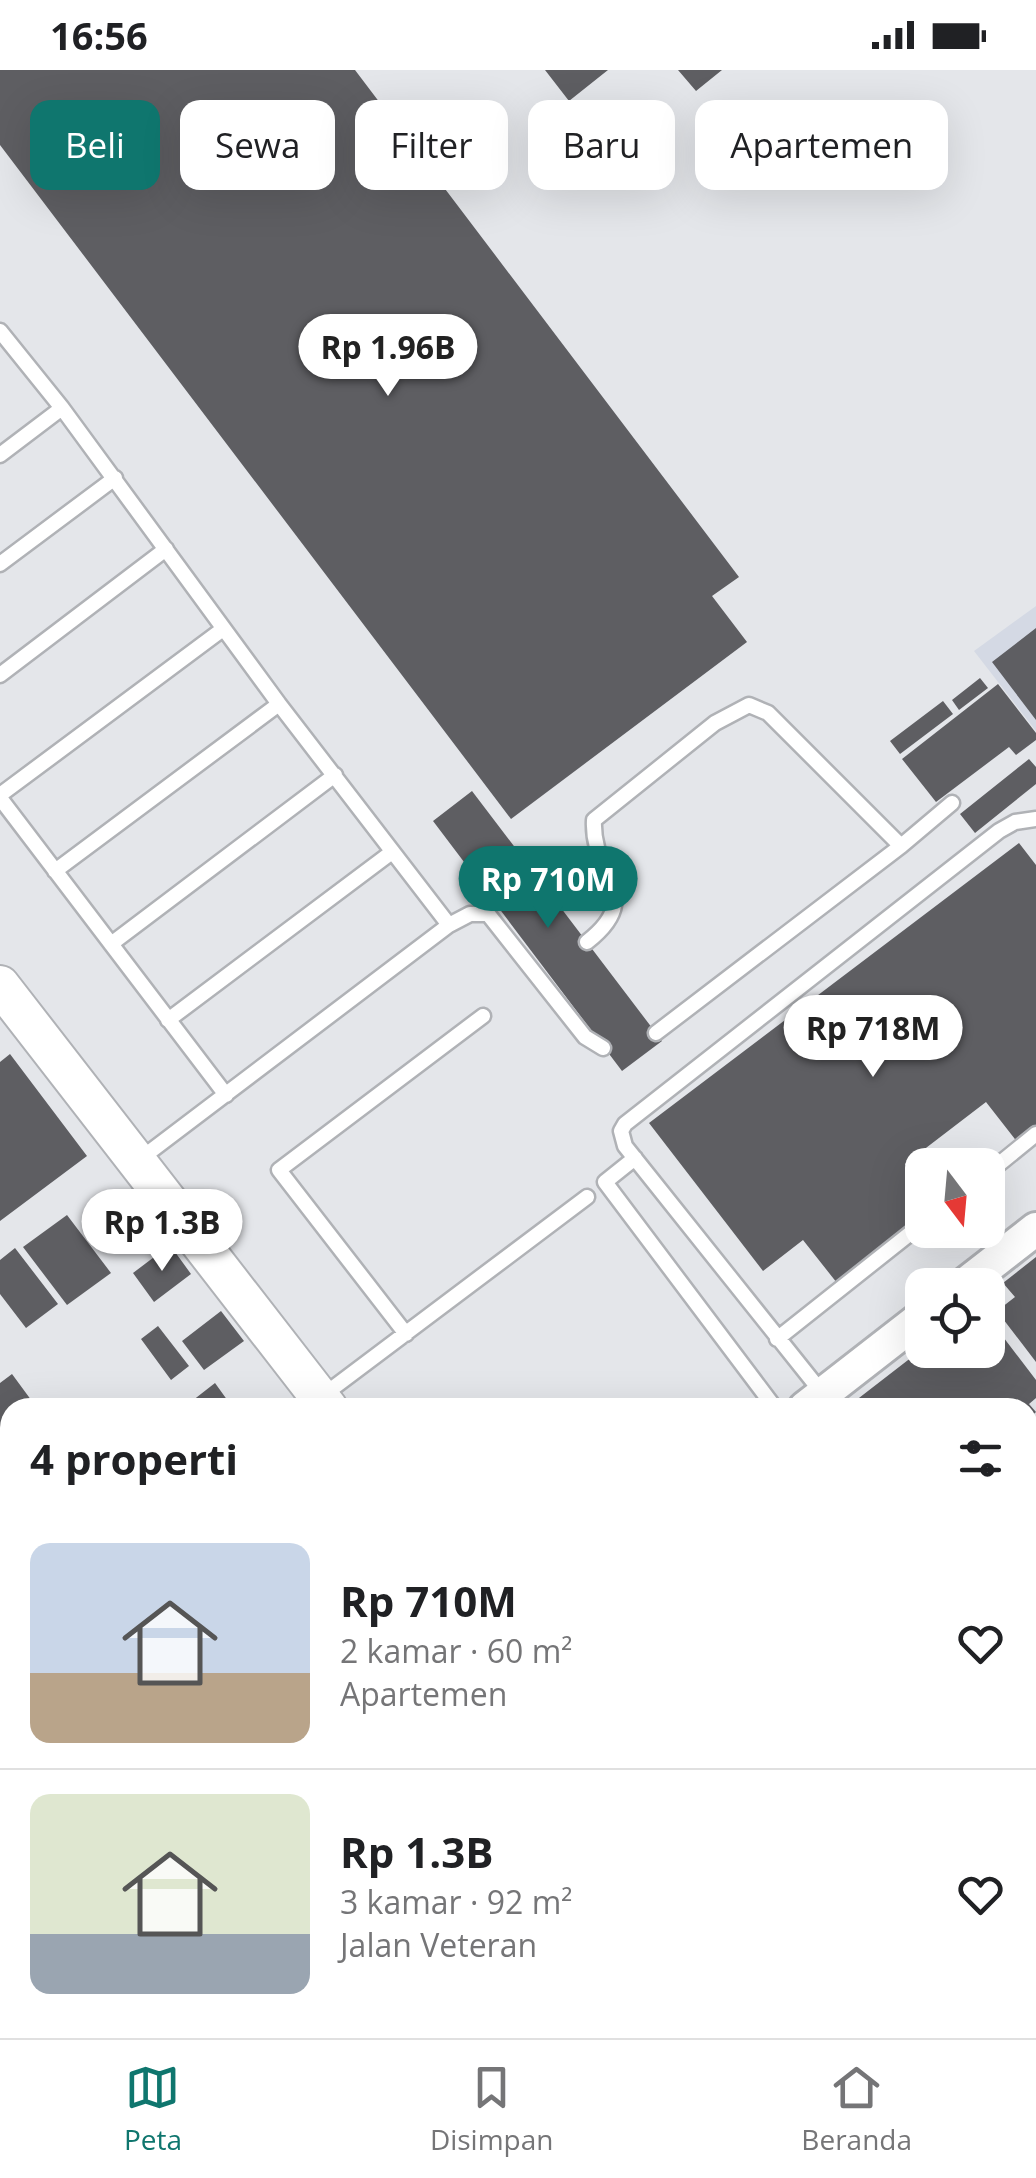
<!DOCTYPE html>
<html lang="id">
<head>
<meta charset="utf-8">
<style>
  :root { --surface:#fff; --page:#f2f2f2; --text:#202124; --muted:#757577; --line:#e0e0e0; --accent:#0f766e }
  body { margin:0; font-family:"Open Sans",sans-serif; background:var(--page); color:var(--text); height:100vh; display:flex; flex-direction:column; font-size:38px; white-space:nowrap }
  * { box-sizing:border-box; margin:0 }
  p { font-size:32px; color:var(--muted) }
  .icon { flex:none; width:55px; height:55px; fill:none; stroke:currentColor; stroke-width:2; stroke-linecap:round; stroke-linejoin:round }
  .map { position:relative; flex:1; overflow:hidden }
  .panel { position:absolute; left:0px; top:1328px; width:1038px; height:642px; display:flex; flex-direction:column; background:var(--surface); border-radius:30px 30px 0 0; box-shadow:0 10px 40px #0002 }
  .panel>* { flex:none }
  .banner { position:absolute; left:30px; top:30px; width:978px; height:90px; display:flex; gap:20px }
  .needle { width:65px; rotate:164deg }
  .fabs { position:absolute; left:905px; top:1078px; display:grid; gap:20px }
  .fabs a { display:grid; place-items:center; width:100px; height:100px; border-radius:20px; background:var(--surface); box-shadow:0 10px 40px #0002; font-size:50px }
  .price { position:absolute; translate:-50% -85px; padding:0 22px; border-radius:35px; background:#fff; color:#222; font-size:32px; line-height:65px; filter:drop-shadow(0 2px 5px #0008) }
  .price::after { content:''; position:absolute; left:50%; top:60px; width:30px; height:22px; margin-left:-15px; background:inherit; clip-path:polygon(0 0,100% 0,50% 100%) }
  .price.active { background:var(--accent); color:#fff }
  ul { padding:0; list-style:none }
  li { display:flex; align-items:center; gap:30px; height:250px; padding:0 30px }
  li+li { border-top:2px solid var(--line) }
  li span { display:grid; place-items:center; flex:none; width:280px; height:200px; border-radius:20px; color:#555 }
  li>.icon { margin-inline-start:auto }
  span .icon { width:120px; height:120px; fill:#fffc; stroke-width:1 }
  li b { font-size:42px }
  h2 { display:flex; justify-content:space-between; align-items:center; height:120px; padding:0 30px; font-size:42px }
  .pill { padding:0 35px; border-radius:20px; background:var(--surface); box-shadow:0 10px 40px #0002; font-size:35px; line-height:90px }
  .pill.active { background:var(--accent); color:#fff }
  .status { display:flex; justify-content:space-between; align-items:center; height:70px; padding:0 50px; background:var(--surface); direction:ltr }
  .status svg { height:28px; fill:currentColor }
  .menu { display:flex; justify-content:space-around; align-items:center; height:140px; border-top:2px solid var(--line); background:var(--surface); font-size:28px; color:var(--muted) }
  .menu a { display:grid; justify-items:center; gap:5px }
  .menu .active { color:var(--accent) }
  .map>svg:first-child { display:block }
</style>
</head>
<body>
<div class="status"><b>16:56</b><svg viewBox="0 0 49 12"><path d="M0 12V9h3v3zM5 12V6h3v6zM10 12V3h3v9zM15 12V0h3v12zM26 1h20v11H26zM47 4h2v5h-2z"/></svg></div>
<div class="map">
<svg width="1036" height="1968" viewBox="0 0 1036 1968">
  <rect width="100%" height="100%" fill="#e4e6ea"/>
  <!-- built -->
  <path fill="#d4d9e4" d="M1036 536V661L974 581Z"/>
  <!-- building -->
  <path fill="#5e5e62" d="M0 0H355L739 507 712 526 747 572 511 749 0 75Z
    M545 0H608L569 31Z
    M678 0H722L696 21Z
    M1036 558V650L992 592Z
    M980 608 988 618 959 640 952 630Z
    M998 614 1036 663V670L1016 685 1009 677 936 732 902 689Z
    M943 631 953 644 900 684 890 671Z
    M1029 689 1036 697V714L975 763 960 744Z
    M472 721 662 971 622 1001 433 751Z
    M1019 773 1036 795V1059L1018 1073 986 1032 905 1094 922 1117V1148L837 1213 803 1170 763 1201 649 1053Z
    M10 984 87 1086 0 1151V992Z
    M67 1145 111 1203 67 1235 23 1177Z
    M170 1175 191 1204 154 1232 133 1203Z
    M15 1178 58 1234 26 1258 0 1224V1190Z
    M1036 1187V1292L997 1241 1015 1227 1003 1213Z
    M221 1241 244 1271 204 1300 182 1271Z
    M988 1247 1036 1310V1328L1029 1334 1036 1342 1028 1349V1338H846L921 1280H988Z
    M158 1256 189 1296 171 1310 141 1269Z
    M12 1304 37 1338H10V1361L0 1368V1313Z
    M215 1313 233 1338H183Z
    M1036 1351V1406L1028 1413V1358Z
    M10 1385V1425L0 1432V1393Z
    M1028 1421 1036 1431V1485L1028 1476Z
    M1028 1481 1036 1490V1506L1032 1510 1028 1505Z
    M0 1563 10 1575V1608L0 1617Z
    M1036 1564V1602L1028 1592V1571Z
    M10 1722V1756L0 1744V1730Z
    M0 1768 10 1779V1892L0 1881Z
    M1028 1894 1036 1905V1916L1028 1923Z
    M1036 1931V1968H1025L1019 1960H1028V1938Z
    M0 1938 10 1948V1956L0 1965Z
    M12 1960H32L40 1968H4Z
    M47 1960H85L75 1968H54Z
    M202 1960H241L247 1968H191Z
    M419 1960H465L455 1968H409Z
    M524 1960H580L569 1968H530Z
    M883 1960H994L984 1968H889Z"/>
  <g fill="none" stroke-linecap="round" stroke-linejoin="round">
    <!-- service casing -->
    <g stroke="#b0b2b6" stroke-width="19">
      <path id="service" d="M0 261 62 338 279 634 449 855
        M0 385 62 338
        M0 494 115 408
        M0 605 166 479
        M0 725 223 559
        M0 728 226 1025
        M55 801 279 634
        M587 872C646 826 591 807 594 750L715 653 749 635 768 643 901 776
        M111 874 335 705
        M168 950 392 782
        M656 963 901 776 952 733
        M635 1088 605 1112 775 1338
        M139 1090 449 855 470 844H488L585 967 603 978
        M988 1103 1036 1064
        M406 1264 279 1100 483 946
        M777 1269 922 1154
        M823 1324 625 1076 621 1061 625 1054 999 761 1015 752 1036 749
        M321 1327 587 1127"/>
    </g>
    <!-- minor casing -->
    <g stroke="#b0b2b6" stroke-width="32">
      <path id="minor" d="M0 1489 10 1503
        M1028 1559 1036 1553
        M1028 1696 1036 1707
        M324 1960 329 1968
        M137 1968 145 1960"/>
    </g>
    <!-- tertiary casing -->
    <g stroke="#b0b2b6" stroke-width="38">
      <path id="tertiary" d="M964 1215 1036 1159
        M805 1338 922 1247"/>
    </g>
    <!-- secondary casing -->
    <g stroke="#b0b2b6" stroke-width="42">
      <path id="secondary" d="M0 915 328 1338
        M0 1690 10 1681
        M798 1960 804 1968"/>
    </g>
    <!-- service -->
    <use href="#service" stroke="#fff" stroke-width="14"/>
    <!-- minor -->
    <use href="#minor" stroke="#fff" stroke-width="28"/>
    <!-- tertiary -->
    <use href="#tertiary" stroke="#fff" stroke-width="32"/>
    <!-- secondary -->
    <use href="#secondary" stroke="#fff" stroke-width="38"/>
  </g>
</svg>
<div class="fabs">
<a><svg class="needle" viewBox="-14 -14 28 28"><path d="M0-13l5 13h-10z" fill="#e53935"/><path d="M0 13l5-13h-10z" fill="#757577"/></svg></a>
<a><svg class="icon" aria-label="locate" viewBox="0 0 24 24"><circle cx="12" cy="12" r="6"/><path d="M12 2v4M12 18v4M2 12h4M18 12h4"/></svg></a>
</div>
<b class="price" style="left:388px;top:329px">Rp 1.96B</b>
<b class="price active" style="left:548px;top:861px">Rp 710M</b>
<b class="price" style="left:873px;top:1010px">Rp 718M</b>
<b class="price" style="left:162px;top:1204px">Rp 1.3B</b>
<div class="banner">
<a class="pill active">Beli</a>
<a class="pill">Sewa</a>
<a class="pill">Filter</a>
<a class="pill">Baru</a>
<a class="pill">Apartemen</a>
</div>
<section class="panel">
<h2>4 properti<svg class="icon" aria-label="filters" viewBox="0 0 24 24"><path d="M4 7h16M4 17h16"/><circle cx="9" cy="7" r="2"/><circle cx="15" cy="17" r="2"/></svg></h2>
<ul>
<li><span style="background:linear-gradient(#c9d6e8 65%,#b9a48a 0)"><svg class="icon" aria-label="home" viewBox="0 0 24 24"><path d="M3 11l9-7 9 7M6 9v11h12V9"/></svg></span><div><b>Rp 710M</b><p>2 kamar · 60 m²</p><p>Apartemen</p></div><svg class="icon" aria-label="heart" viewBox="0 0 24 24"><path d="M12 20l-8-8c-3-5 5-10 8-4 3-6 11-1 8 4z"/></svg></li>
<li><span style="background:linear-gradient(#dfe7d0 70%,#9aa5b1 0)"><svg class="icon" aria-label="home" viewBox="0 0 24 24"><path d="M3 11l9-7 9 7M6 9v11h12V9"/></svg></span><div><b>Rp 1.3B</b><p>3 kamar · 92 m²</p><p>Jalan Veteran</p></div><svg class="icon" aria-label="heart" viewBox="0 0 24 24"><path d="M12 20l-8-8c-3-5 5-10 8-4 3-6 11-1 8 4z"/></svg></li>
</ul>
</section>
</div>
<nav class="menu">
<a class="active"><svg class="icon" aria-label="map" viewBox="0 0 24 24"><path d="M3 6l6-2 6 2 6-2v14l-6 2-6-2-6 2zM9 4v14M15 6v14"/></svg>Peta</a>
<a><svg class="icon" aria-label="saved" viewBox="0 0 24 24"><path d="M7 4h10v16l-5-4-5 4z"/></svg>Disimpan</a>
<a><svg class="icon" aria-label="home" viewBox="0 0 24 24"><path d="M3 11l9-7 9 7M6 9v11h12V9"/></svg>Beranda</a>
</nav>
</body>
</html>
